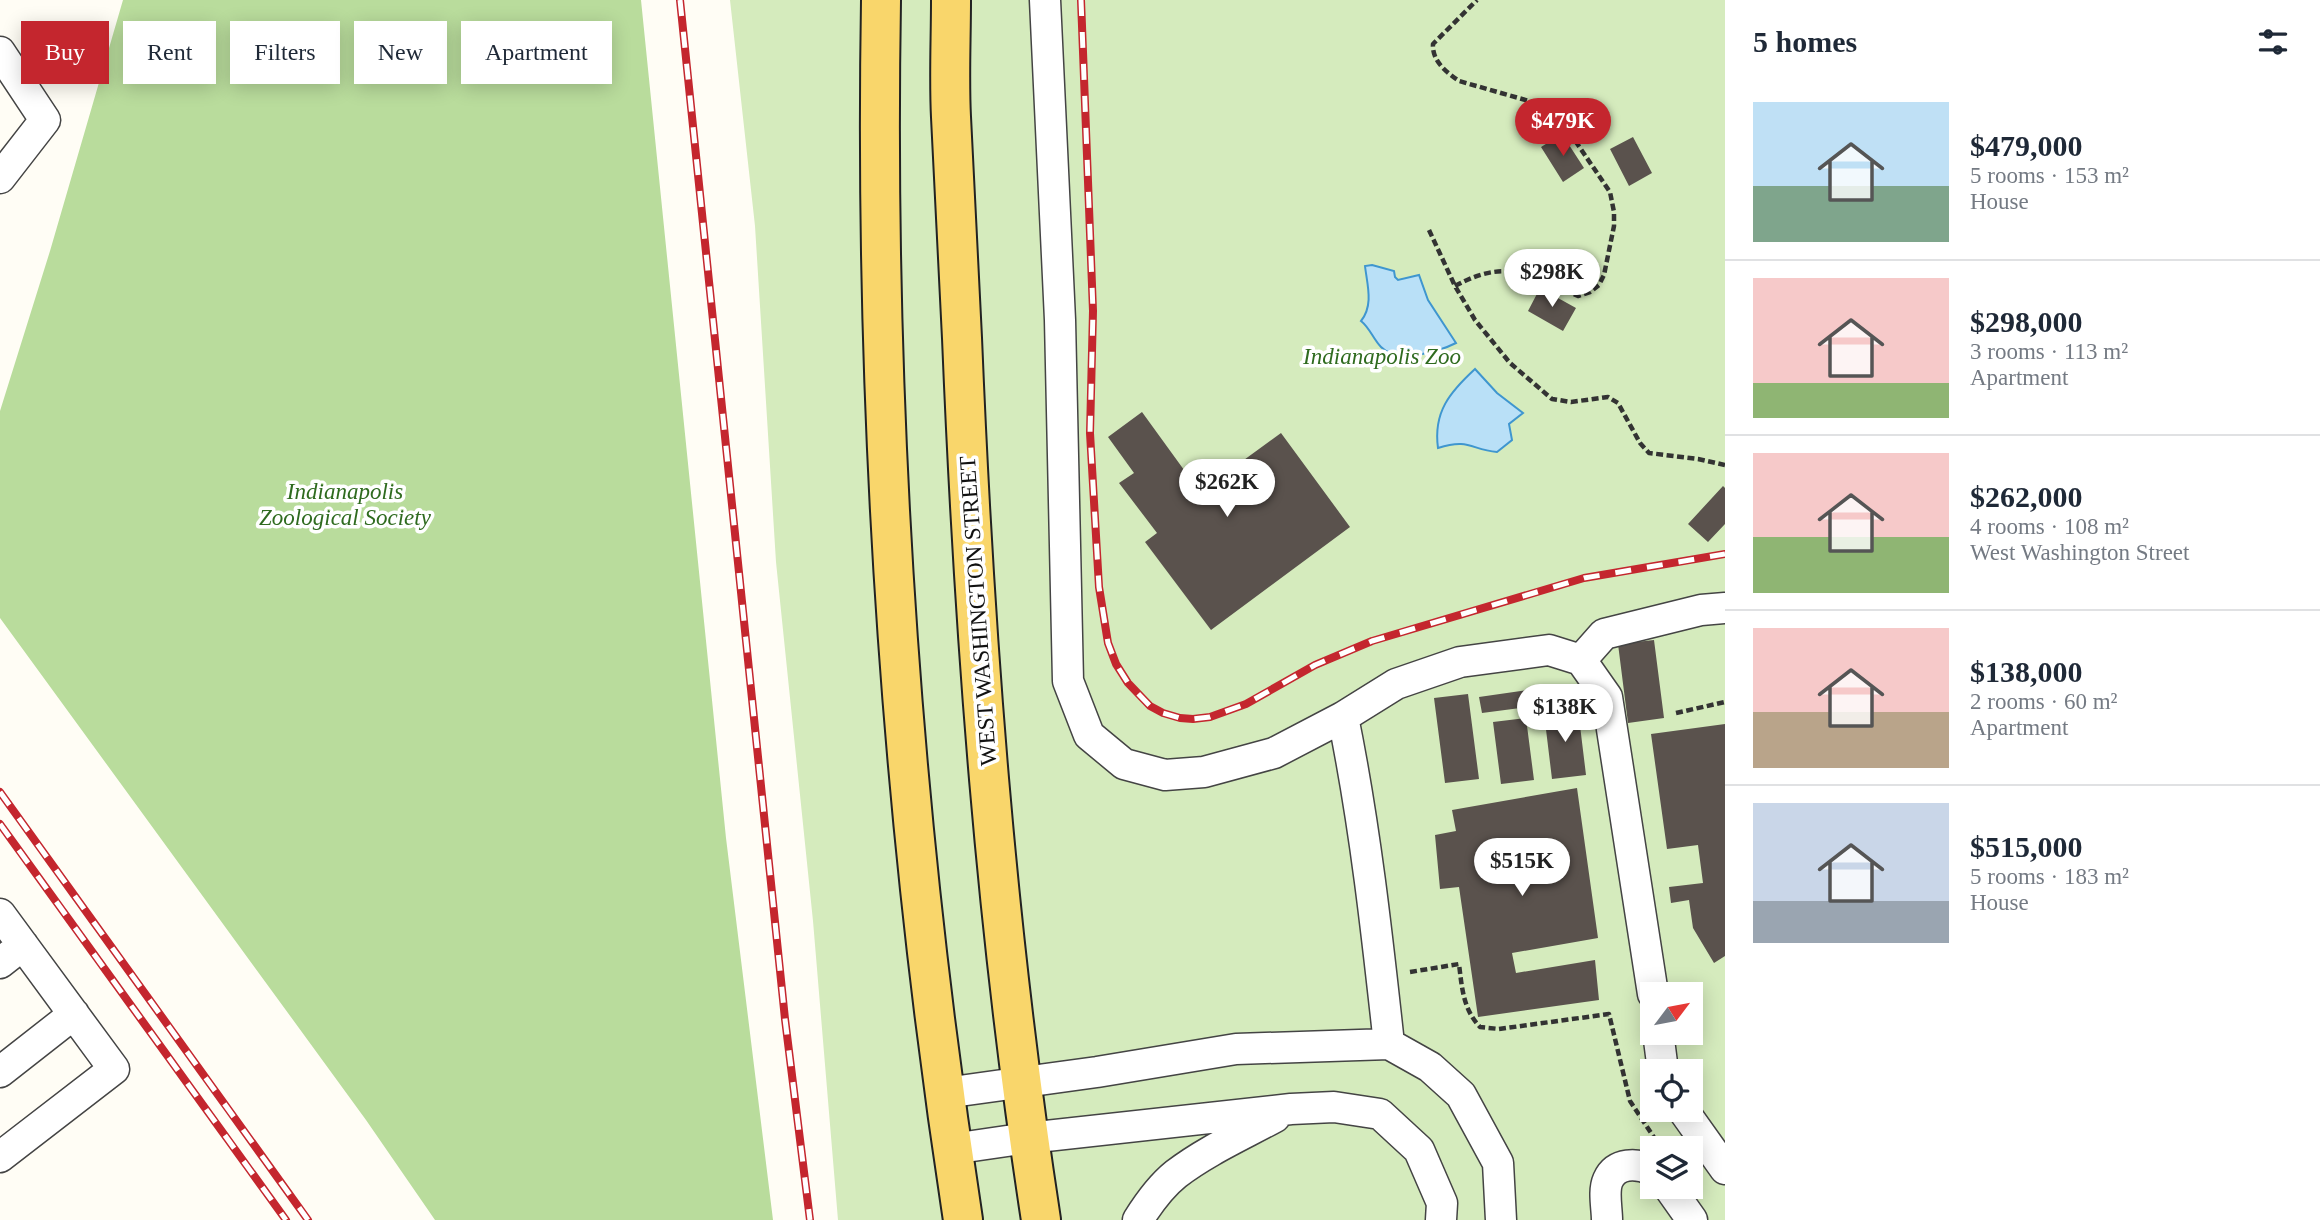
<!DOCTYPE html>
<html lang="en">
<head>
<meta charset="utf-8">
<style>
  :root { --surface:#fff; --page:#f2f2f3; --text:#1f2937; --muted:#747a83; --line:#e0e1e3; --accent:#c4262e }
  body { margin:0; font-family:"Times New Roman",serif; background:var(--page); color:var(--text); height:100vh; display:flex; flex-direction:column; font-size:26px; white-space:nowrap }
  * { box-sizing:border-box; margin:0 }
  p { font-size:23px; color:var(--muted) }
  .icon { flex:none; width:38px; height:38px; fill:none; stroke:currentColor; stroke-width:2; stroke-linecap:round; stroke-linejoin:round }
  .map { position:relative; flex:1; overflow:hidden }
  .side { display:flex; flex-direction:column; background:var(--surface); width:595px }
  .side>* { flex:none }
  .top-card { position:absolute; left:21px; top:21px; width:665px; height:63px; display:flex; gap:14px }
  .needle { width:46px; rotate:58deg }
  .controls { position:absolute; left:1640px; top:982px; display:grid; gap:14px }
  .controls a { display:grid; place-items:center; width:63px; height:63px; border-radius:0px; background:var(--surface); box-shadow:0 4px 18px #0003; font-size:35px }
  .price { position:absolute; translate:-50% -60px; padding:0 16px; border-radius:24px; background:#fff; color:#222; font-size:23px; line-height:46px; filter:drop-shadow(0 2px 4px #0008) }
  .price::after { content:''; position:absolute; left:50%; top:42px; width:21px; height:16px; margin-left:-10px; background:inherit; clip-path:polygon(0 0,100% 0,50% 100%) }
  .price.active { background:var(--accent); color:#fff }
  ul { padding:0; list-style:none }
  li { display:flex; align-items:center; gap:21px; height:175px; padding:0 28px }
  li+li { border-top:2px solid var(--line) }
  li span { display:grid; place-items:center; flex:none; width:196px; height:140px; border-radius:0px; color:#555 }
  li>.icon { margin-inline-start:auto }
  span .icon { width:84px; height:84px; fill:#fffc; stroke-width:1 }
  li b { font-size:30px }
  h2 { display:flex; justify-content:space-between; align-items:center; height:84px; padding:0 28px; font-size:30px }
  .chip { padding:0 24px; border-radius:0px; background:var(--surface); box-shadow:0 4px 18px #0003; font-size:24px; line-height:63px }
  .chip.active { background:var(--accent); color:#fff }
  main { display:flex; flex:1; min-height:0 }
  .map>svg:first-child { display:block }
</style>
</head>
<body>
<main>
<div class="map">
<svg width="1725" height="1220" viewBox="0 0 1725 1220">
  <rect width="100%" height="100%" fill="#fffdf5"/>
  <!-- green -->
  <path fill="#d5ebbd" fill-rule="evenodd" d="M730 0H1725V1220H838L813 921 776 562 755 226ZM1652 994H1690V1032H1652ZM1652 1071H1690V1110H1652ZM1652 1148H1690V1186H1652Z"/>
  <!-- forest -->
  <path fill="#b9dc9c" d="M123 0H641L726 838 773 1220H435L366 1120 0 618V411L50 251Z"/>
  <!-- water -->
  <path fill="#b9e0f7" stroke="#3f96cf" stroke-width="2" d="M1372 265 1394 271 1395 277 1398 280 1419 275 1428 300 1456 343C1438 352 1397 364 1381 347 1373 339 1370 328 1361 321 1374 305 1367 284 1365 266Z
    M1475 369 1497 393 1523 413 1509 424 1512 440 1497 452C1471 450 1470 438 1438 448 1433 412 1450 392 1475 369Z"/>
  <!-- building -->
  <path fill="#5a524d" d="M1562 134 1584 168 1563 182 1541 147Z
    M1633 137 1652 173 1629 186 1610 149Z
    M1540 288 1576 308 1563 331 1528 311Z
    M1142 412 1200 492 1281 433 1350 527 1211 630 1145 542 1157 533 1119 483 1134 473 1108 437Z
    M1723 486 1725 488V524L1708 542 1688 524Z
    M1654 640 1664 718 1628 723 1618 644Z
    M1542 688 1544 705 1482 713 1479 697Z
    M1468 694 1479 779 1445 783 1434 698Z
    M1578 709 1586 775 1552 779 1544 713Z
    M1526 718 1534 780 1501 784 1493 722Z
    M1725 724V956L1714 963 1693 928 1689 900 1671 903 1669 887 1703 883 1698 845 1667 849 1651 734Z
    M1577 788 1598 938 1512 953 1516 973 1595 960 1599 1000 1478 1017 1459 887 1440 889 1435 835 1456 831 1452 810Z"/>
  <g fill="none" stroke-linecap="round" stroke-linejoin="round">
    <!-- minor casing -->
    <g stroke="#444" stroke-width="33">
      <path id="minor" d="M1045 0 1060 320 1068 681 1089 735 1124 764 1165 775 1204 772 1274 753 1343 717 1396 684 1460 662 1549 650 1581 660 1607 697 1653 994
        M0 52 45 120 0 178
        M1581 660 1604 634 1701 610 1725 608
        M1343 717C1365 825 1377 934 1389 1044
        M0 914 114 1069 0 1157
        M0 963 23 945
        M1658 1032 1663 1071
        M0 1072 74 1014
        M945 1093 1097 1072 1236 1049 1389 1044 1430 1067 1461 1095 1498 1163 1501 1220
        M1683 1110 1725 1169
        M952 1149 1028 1138 1291 1109 1334 1107 1380 1114 1419 1150 1442 1203 1441 1220
        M1668 1186 1692 1220
        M1138 1220C1148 1204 1161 1186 1176 1174 1206 1151 1242 1135 1275 1117
        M1607 1220C1607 1208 1603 1191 1608 1180 1616 1162 1637 1163 1652 1170"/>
    </g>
    <!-- major casing -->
    <g stroke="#222" stroke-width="42">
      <path id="major" d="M881 0C874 407 901 817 963 1220
        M951 0C951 39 949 78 951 117 954 191 959 264 962 338 974 633 996 928 1041 1220"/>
    </g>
    <!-- path -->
    <path stroke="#333" stroke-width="4.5" stroke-dasharray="7 3.5" stroke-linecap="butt" d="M1429 230 1455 286 1475 320 1510 363 1552 399 1571 402 1608 397 1618 403 1640 443 1649 453 1698 459 1725 465
      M1455 286C1506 258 1528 275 1578 296L1590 292 1599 285 1604 275 1614 226V212L1610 192 1557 114 1550 107 1459 81C1446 72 1432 61 1433 44L1477 0
      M1676 713 1725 702
      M1410 972 1459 964C1462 988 1463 1009 1480 1027L1499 1029 1609 1014 1630 1101 1655 1139"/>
    <!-- minor -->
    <use href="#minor" stroke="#fff" stroke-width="30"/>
    <!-- major -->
    <use href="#major" stroke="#f9d66b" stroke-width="38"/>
    <!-- rail casing -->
    <g stroke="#c4262e" stroke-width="8">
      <path id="rail" d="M680 0 785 1019 810 1220
        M1081 0 1093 311 1090 433 1099 587 1108 643 1116 664 1128 683 1150 706 1163 713 1180 718 1193 719 1210 717 1246 704 1315 665 1372 641 1584 578 1725 554
        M0 792 308 1220
        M0 824 286 1220"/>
    </g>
    <!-- rail -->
    <use href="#rail" stroke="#fff" stroke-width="5" stroke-dasharray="16" stroke-linecap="butt"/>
  </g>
  <g text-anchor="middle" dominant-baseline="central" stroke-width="7" stroke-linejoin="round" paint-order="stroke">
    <!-- park labels -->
    <g font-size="23" font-style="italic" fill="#2f6b1f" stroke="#fff">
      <text x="1382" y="356">Indianapolis Zoo</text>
      <text x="345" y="491">Indianapolis<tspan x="345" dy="26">Zoological Society</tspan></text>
    </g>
    <!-- street labels -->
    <g font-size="23" fill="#111" stroke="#fff">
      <text transform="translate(978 611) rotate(-94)">WEST WASHINGTON STREET</text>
    </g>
  </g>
</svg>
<div class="controls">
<a><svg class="needle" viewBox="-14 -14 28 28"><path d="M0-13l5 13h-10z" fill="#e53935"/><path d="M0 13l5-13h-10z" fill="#747a83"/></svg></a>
<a><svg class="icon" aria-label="locate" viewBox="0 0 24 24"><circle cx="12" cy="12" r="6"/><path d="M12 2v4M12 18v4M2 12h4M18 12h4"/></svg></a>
<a><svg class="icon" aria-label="layers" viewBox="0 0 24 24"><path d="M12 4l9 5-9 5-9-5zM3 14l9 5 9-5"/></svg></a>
</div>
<b class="price active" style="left:1563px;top:158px">$479K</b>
<b class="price" style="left:1552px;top:309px">$298K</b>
<b class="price" style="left:1227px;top:519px">$262K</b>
<b class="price" style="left:1565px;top:744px">$138K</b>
<b class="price" style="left:1522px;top:898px">$515K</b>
<div class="top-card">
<a class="chip active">Buy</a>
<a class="chip">Rent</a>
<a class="chip">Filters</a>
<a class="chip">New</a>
<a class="chip">Apartment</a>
</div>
</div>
<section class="side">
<h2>5 homes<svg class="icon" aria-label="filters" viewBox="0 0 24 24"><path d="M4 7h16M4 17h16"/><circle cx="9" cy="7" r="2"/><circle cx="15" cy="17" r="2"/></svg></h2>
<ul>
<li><span style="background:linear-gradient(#bfe0f5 60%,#7fa58c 0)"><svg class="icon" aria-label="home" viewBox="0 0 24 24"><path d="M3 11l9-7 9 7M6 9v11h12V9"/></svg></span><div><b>$479,000</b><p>5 rooms · 153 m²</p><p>House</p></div></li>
<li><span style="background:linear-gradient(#f6c9c9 75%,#8fb573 0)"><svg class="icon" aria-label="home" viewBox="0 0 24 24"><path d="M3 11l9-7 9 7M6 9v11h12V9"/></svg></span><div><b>$298,000</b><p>3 rooms · 113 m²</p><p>Apartment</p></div></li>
<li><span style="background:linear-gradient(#f6c9c9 60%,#8fb573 0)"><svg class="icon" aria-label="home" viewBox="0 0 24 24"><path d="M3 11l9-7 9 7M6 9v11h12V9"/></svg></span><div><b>$262,000</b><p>4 rooms · 108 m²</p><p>West Washington Street</p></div></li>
<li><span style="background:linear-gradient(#f6c9c9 60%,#b9a48a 0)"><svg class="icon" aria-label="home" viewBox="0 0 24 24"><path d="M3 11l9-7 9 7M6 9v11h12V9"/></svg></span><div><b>$138,000</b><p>2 rooms · 60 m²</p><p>Apartment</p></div></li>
<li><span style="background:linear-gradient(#c9d6e8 70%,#9aa5b1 0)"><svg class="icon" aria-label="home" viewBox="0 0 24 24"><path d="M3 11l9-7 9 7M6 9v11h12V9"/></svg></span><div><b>$515,000</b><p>5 rooms · 183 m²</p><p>House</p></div></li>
</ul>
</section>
</main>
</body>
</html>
